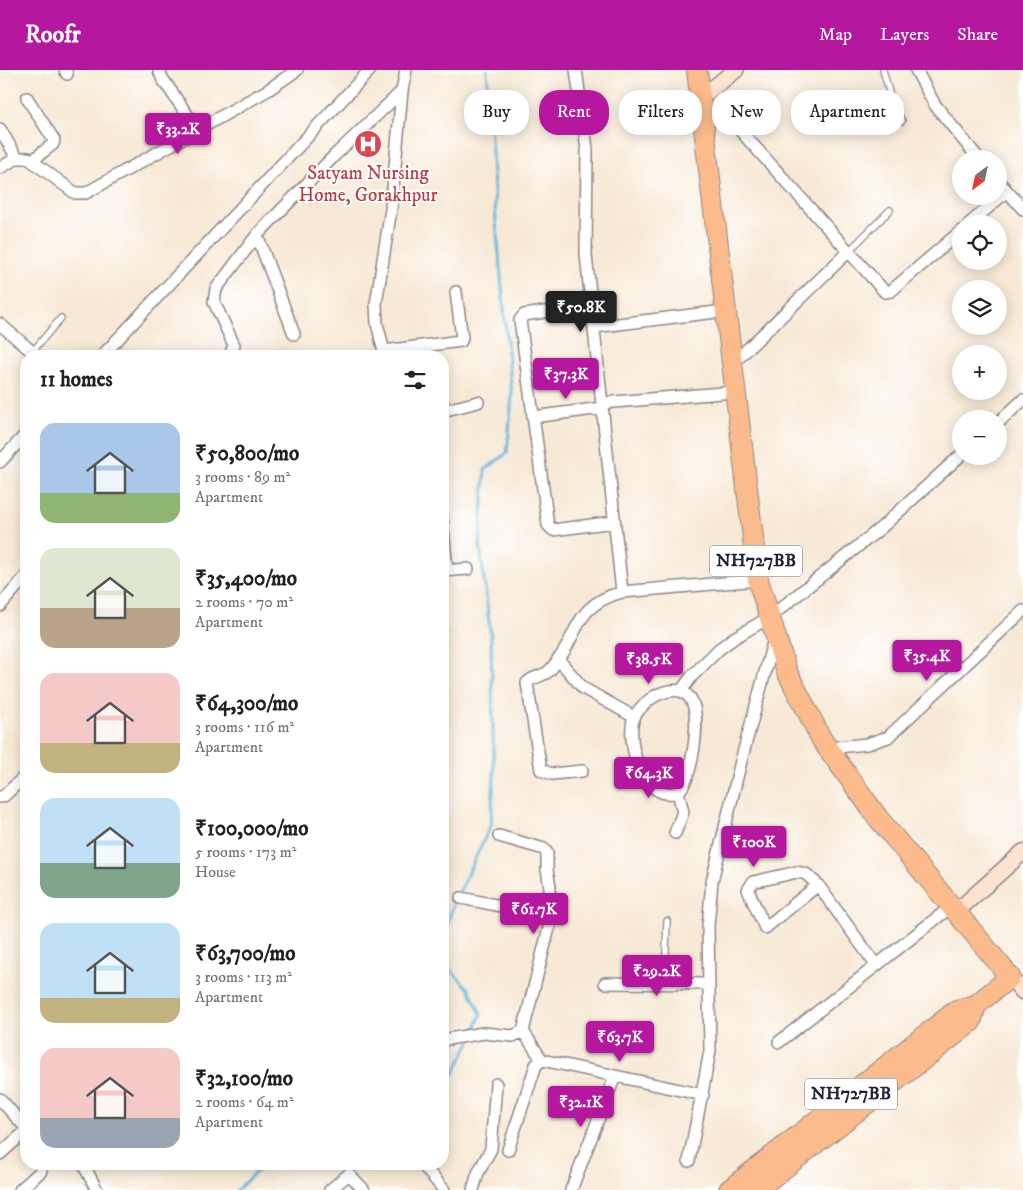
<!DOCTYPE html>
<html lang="en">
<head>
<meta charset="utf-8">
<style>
  :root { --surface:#fff; --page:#f6f6f6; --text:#202124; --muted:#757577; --accent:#b5179e }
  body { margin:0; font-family:"IM FELL DW Pica",serif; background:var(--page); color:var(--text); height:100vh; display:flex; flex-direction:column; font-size:19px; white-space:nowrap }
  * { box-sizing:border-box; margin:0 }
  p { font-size:16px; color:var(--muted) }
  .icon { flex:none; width:28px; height:28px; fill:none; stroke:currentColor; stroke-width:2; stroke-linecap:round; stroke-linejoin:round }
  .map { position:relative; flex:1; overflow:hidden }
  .details { position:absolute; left:20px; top:280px; width:429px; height:820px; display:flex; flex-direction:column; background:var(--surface); border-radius:20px; box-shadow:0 2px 12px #0003 }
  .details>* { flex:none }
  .top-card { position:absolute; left:464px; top:20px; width:475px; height:45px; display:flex; gap:10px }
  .needle { width:32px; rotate:213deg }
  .tools { position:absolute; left:952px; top:80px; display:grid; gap:10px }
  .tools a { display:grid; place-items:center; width:55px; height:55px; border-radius:50%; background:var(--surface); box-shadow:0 2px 12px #0003; font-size:25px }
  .price { position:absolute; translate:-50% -42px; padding:0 11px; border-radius:5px; background:var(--accent); color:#fff; font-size:16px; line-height:32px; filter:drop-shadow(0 1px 2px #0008) }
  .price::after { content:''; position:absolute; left:50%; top:30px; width:15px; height:11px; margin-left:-8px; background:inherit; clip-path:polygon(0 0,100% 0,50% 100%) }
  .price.active { background:#222; color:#fff }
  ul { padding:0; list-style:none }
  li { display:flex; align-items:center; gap:15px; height:125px; padding:0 20px }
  li span { display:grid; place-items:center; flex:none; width:140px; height:100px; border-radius:15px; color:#555 }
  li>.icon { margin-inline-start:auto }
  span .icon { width:60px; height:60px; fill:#fffc; stroke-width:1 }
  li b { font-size:21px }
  h2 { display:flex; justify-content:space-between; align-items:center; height:60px; padding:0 20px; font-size:21px }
  .tag { padding:0 18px; border-radius:20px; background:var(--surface); box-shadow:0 2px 12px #0003; font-size:18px; line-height:45px }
  .tag.active { background:var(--accent); color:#fff }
  header { display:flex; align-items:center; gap:30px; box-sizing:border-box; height:70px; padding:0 25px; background:var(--accent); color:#fff }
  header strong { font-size:24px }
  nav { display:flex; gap:28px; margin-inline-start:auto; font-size:18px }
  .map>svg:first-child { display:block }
</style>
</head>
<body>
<header>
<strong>Roofr</strong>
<nav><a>Map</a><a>Layers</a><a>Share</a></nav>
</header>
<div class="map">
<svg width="1023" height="1120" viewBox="0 0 1023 1120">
  <rect width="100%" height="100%" fill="#fff"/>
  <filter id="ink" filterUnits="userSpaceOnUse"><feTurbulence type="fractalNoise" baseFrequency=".02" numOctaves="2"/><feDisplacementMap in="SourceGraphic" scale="10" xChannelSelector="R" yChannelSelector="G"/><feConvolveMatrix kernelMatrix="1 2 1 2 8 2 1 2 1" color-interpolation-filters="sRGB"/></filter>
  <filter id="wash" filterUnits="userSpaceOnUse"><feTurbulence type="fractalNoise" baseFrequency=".0096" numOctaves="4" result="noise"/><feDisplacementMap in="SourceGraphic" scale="20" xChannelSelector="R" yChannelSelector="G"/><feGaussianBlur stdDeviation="1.12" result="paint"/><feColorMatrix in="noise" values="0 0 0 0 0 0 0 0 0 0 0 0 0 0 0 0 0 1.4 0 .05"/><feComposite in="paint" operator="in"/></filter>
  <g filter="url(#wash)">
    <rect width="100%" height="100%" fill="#f7e9d5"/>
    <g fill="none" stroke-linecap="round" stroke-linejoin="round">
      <!-- stream -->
      <path stroke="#5fb4db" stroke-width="3" d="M442 871 454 833 491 755 494 705 491 568 480 476 485 400 507 383 512 326 496 152 487 0
        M442 891 469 919 481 944 474 962
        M442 1008 454 1003 472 968
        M237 1120 264 1094"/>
    </g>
  </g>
  <g filter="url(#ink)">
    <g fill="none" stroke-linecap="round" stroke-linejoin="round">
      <!-- lane casing -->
      <g stroke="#8c8688" stroke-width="8">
        <path id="lane" d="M883 0 892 33 902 51
          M848 182 890 140
          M32 282 61 248
          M665 914 667 851"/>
      </g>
      <!-- street casing -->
      <g stroke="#8c8688" stroke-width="14">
        <path id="street" d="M65 0 67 4
          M159 0 162 8 197 59
          M576 0 587 79 586 185 622 522
          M916 0 935 35 979 89
          M27 28 54 70 53 74 33 90
          M701 46 728 51 738 58 885 222 891 221 961 161
          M0 59 17 88
          M0 98 17 88H28L75 123H86L268 20 297 0
          M999 112 1023 139
          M969 154 1007 121
          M257 165 294 264
          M592 235 524 245 520 250 548 455 553 460 614 452
          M0 254 37 286
          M594 257 724 241
          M384 281 461 271 462 268 456 222
          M102 286 370 0
          M230 286 234 275 214 232 216 219 257 165 335 85 402 21
          M385 286 377 253 376 234 391 139 402 21 406 0
          M731 295 848 182
          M602 333 734 322
          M442 341 478 332
          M533 347 602 338
          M999 352 1023 330
          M0 392 26 364
          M442 447 447 500
          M442 501 468 499
          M0 536 26 506
          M558 589 583 618 634 647C625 672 643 733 678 722 692 710 701 649 692 632 690 626 686 624 681 621 661 618 644 631 634 647
          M681 621 692 606 719 579 734 568 770 547 882 457 961 385
          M828 678 867 674 888 667 1023 541
          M582 701 552 704 541 700 527 613C532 606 544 607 550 600 580 569 570 536 622 522L758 510
          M0 727 4 726 26 705
          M675 763 683 742 678 722
          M818 815 806 804 797 802 753 812 748 820 765 858 818 815 876 895
          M461 828 551 846
          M605 913 709 914
          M523 961 542 990
          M442 970 484 963 513 966 523 961 550 854V817L547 800V783L544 779 499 766
          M779 972 952 836
          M0 1029 26 1058
          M508 1080 536 995 542 990 703 1025
          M0 1084 26 1061
          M689 1091 710 981 708 857 712 811 741 691 774 569
          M83 1094 97 1120
          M422 1094 444 1120
          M20 1120 41 1101
          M330 1120 349 1104 364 1120
          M473 1120 478 1103 491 1079 496 1014
          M571 1120 615 1006"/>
      </g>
      <!-- secondary casing -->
      <g stroke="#8c8688" stroke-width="18">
        <path id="secondary" d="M700 28 736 0
          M957 841 1023 782
          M1010 907 1023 922"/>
      </g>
      <!-- highway casing -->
      <g stroke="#8c8688" stroke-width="22">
        <path id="highway" d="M697 0 758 510 787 602 822 670 878 748 1010 907 976 935 957 940 729 1120
          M756 1120 971 952 976 935"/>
      </g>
      <!-- lane -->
      <use href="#lane" stroke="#fff" stroke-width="5.5"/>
      <!-- street -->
      <use href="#street" stroke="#fff" stroke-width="11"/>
      <!-- secondary -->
      <use href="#secondary" stroke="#fde4d1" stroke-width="15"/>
      <!-- highway -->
      <use href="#highway" stroke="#fbbb8c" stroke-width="20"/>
    </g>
  </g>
  <!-- icons -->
  <defs>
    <g id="hospital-disc" transform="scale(1.4375)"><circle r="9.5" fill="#e0444e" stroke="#fff"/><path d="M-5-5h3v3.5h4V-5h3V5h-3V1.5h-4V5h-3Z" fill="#fff"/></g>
  </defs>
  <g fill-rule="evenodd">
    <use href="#hospital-disc" x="368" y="74"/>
  </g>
  <g text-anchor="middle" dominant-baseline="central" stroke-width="4" stroke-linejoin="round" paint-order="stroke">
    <!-- shield labels -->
    <g fill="#fff" stroke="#646476" stroke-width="1">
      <rect x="710" y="475.5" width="92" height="31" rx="4"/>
      <rect x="805" y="1008.5" width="92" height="31" rx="4"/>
    </g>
    <g font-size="18" font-weight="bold" fill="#22223b">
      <text x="756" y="491">NH727BB</text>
      <text x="851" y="1024">NH727BB</text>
    </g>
    <!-- health labels -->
    <g font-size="19" fill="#be3a42" stroke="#fff">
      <text x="368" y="103">Satyam Nursing<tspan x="368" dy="22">Home, Gorakhpur</tspan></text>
    </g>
  </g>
</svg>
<div class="tools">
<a><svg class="needle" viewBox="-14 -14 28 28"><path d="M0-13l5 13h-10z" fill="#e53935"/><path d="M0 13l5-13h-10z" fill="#757577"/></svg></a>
<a><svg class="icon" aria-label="locate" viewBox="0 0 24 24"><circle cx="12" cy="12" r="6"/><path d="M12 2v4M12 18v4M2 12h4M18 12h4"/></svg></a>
<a><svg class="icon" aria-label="layers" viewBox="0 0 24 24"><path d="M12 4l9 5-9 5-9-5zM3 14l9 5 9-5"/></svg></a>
<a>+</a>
<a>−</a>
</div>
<b class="price" style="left:178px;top:85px">₹33.2K</b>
<b class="price active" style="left:581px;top:263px">₹50.8K</b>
<b class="price" style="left:566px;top:330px">₹37.3K</b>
<b class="price" style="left:927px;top:612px">₹35.4K</b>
<b class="price" style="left:649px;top:615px">₹38.5K</b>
<b class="price" style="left:649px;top:729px">₹64.3K</b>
<b class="price" style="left:754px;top:798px">₹100K</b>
<b class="price" style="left:534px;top:865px">₹61.7K</b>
<b class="price" style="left:657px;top:927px">₹29.2K</b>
<b class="price" style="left:620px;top:993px">₹63.7K</b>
<b class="price" style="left:581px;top:1058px">₹32.1K</b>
<div class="top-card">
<a class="tag">Buy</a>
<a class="tag active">Rent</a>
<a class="tag">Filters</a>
<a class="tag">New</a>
<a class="tag">Apartment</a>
</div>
<section class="details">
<h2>11 homes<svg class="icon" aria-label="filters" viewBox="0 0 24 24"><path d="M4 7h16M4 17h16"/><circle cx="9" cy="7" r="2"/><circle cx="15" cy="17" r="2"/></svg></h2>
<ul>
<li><span style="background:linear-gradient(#a9c7e8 70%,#8fb573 0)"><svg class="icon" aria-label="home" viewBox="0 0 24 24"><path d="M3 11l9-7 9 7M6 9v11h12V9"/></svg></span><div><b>₹50,800/mo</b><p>3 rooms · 89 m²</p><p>Apartment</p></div></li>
<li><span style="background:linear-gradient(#dfe7d0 60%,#b9a48a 0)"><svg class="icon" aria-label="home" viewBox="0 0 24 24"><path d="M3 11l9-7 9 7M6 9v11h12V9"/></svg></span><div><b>₹35,400/mo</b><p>2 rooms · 70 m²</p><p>Apartment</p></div></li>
<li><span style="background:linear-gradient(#f6c9c9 70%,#c2b280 0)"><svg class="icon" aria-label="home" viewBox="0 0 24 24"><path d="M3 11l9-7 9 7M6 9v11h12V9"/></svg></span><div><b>₹64,300/mo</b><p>3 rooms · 116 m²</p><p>Apartment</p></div></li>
<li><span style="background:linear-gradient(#bfe0f5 65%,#7fa58c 0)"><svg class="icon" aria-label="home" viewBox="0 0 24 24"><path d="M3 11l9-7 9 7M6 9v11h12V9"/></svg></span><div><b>₹100,000/mo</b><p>5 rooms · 173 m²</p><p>House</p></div></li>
<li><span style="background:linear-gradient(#bfe0f5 75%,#c2b280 0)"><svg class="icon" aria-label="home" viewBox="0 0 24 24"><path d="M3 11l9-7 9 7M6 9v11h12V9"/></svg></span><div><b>₹63,700/mo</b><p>3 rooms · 113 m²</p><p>Apartment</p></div></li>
<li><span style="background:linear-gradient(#f6c9c9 70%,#9aa5b1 0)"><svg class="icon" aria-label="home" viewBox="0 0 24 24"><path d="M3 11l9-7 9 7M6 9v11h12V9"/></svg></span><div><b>₹32,100/mo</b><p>2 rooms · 64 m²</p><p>Apartment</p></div></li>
</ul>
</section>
</div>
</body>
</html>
